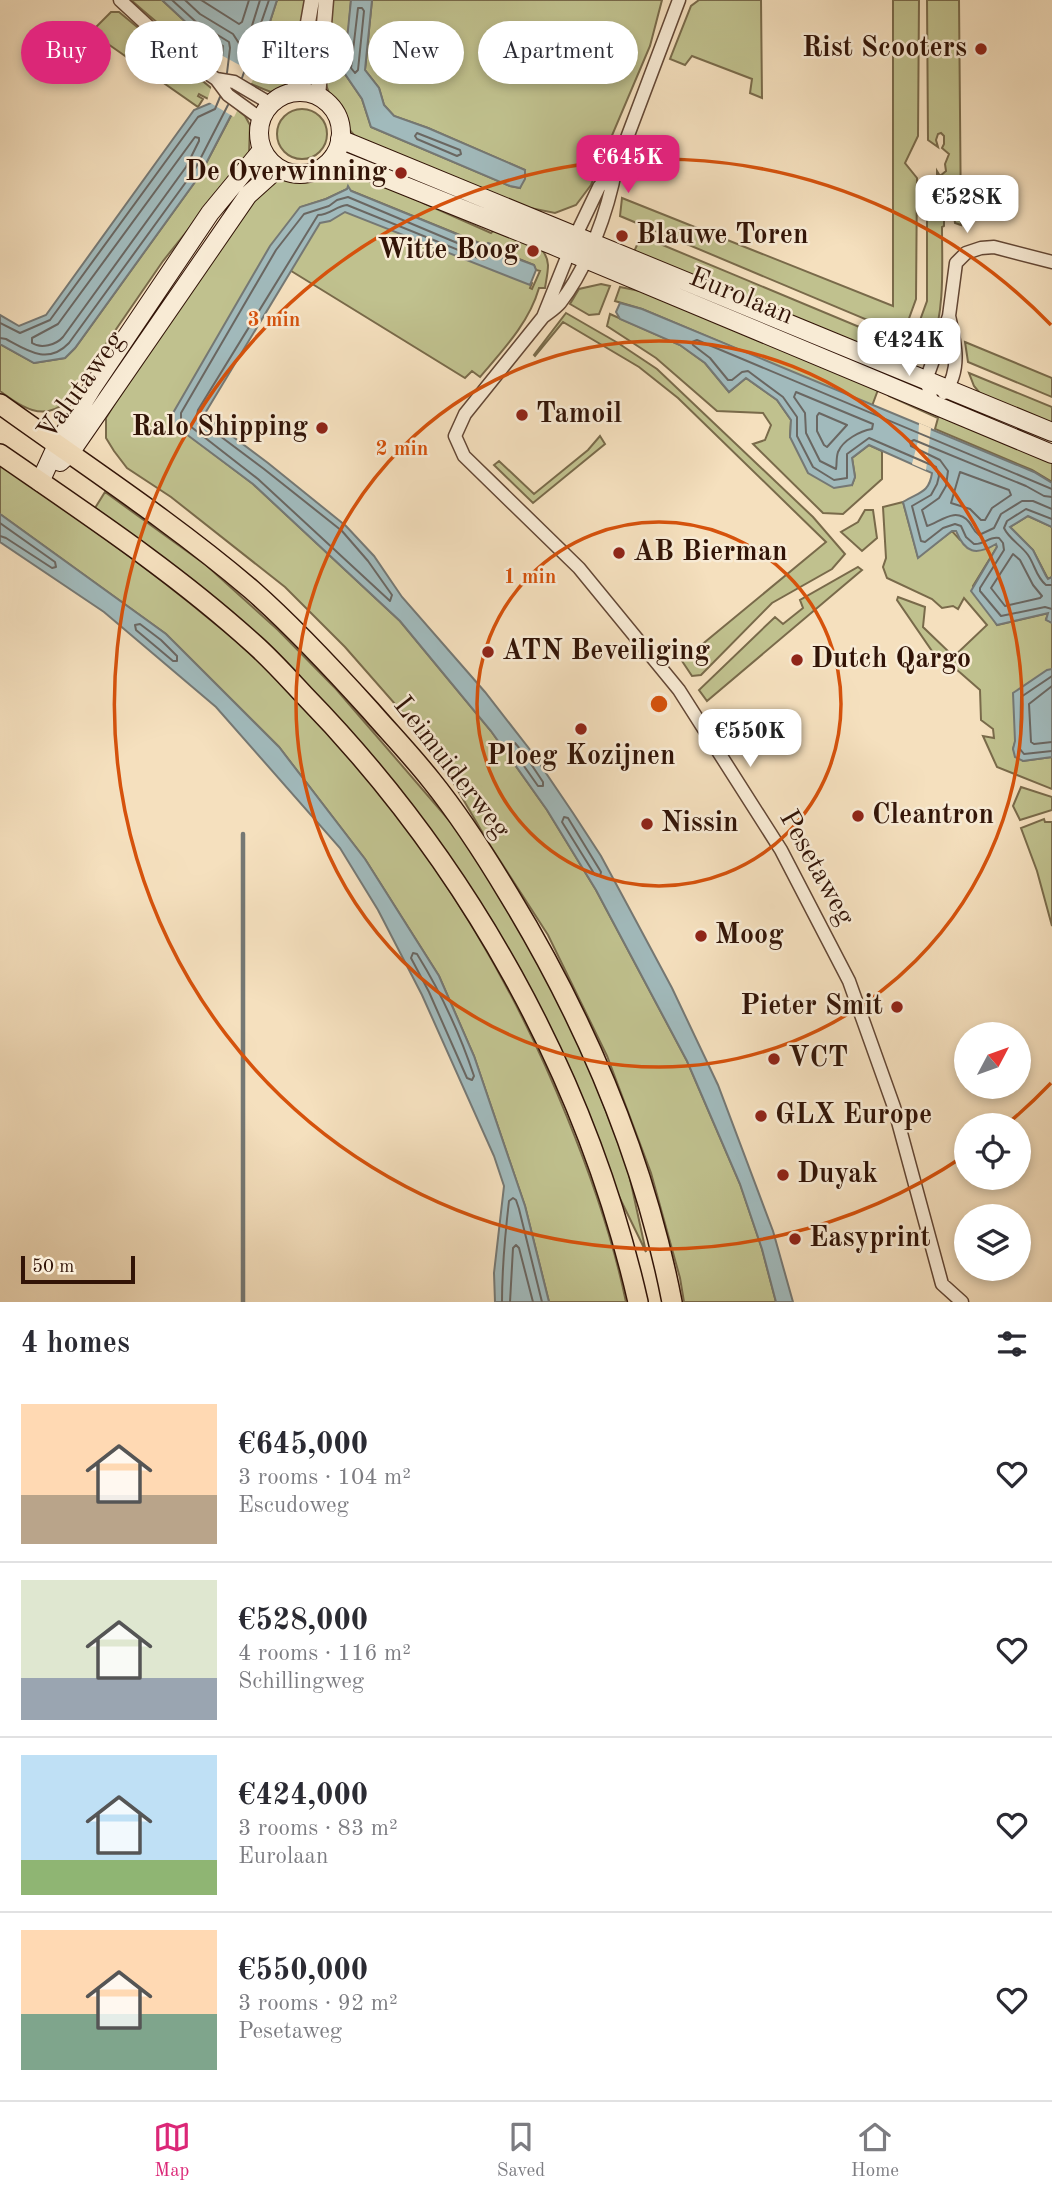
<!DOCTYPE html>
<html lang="en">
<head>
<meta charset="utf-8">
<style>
  :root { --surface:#fff; --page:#f2f2f3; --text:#2b2b33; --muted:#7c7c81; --line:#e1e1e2; --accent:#db2777 }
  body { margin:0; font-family:"Old Standard TT",serif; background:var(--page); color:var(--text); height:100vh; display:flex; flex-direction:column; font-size:26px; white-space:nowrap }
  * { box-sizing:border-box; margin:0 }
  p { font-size:23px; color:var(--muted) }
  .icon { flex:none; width:38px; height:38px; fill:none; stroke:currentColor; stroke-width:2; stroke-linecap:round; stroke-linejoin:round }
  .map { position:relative; height:1302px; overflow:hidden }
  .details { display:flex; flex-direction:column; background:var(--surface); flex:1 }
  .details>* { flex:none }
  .hud { position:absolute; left:21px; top:21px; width:700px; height:63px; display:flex; gap:14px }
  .needle { width:46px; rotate:49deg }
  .controls { position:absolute; left:954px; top:1022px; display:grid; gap:14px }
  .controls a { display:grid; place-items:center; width:77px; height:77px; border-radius:50%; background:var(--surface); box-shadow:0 4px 10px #0003; font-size:35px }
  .scale { position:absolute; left:21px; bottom:18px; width:114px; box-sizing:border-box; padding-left:7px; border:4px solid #321407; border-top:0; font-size:19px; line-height:24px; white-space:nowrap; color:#321407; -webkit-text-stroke:5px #f8ebd5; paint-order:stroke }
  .price { position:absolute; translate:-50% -60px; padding:0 16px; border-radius:14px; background:#fff; color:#222; font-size:23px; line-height:46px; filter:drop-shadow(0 2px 4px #0008) }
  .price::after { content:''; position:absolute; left:50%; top:42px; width:21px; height:16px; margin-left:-10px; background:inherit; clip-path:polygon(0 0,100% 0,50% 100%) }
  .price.active { background:var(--accent); color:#fff }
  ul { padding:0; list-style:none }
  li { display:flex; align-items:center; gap:21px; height:175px; padding:0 21px }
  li+li { border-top:2px solid var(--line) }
  li span { display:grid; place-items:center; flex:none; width:196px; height:140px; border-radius:0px; color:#555 }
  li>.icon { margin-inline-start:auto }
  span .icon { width:84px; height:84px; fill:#fffc; stroke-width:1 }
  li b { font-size:30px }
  h2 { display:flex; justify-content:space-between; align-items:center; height:84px; padding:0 21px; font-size:30px }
  .tag { padding:0 24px; border-radius:32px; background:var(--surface); box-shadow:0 4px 10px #0003; font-size:24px; line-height:63px }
  .tag.active { background:var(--accent); color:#fff }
  .dock { display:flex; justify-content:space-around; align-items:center; height:98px; border-top:2px solid var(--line); background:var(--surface); font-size:19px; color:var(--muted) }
  .dock a { display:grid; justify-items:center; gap:4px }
  .dock .active { color:var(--accent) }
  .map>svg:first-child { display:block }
</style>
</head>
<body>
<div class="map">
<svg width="1052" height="1302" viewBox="0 0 1052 1302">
  <rect width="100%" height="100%" fill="#f5e0be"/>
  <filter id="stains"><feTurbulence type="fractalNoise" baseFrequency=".00286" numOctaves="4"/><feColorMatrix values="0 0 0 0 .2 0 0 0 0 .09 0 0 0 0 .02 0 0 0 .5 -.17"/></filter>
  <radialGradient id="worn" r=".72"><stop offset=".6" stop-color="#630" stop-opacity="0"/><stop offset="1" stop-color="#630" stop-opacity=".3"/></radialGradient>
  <!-- green -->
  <path fill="#c0c18e" stroke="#796a4a" stroke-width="2" d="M131 0H162L191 27 223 46 222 55 253 73 277 0H306L293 67 286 85 271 92C216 72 174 38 131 0Z
    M331 0H351L345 74 362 99 371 127 510 186 520 188 525 170 428 128 394 116 384 105 379 88 365 70 372 0H662L650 46 591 185 576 205 555 213 505 203 359 141 348 128 342 113 331 98 325 82Z
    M699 0H761L762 98 750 93 752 79 692 56 685 65 670 59 691 6Z
    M893 0H919L918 136 905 163 917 178 916 299 903 335 620 216 622 198 893 306Z
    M927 0H959L961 225 955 223 954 215 937 193V171L940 176 946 171 945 164 949 154 942 148 944 144V136L941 133 938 134 936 140 938 147 928 140Z
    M111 12H119L245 116 250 125 249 154 163 261 66 402C43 422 21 407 0 391V344L34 363 65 358 75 348 200 175 233 112 199 94 198 96 203 99 198 107 98 37 96 27Z
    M277 134a25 25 0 1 1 50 0a25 25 0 1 1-50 0Z
    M350 169 414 194 423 203 491 233 496 228C514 235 547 241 548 265 548 273 546 281 545 288H539C529 323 503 350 480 377L472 371 465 378 288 269 317 223 346 209 532 283 530 288 532 289 540 271 536 270 534 265 347 189 326 199 301 207 174 424 253 484 400 621 491 731 547 810 596 890 687 1061 740 1184 762 1249 776 1302H684L680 1278 651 1173 607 1056 548 935 488 842 432 746 345 647 285 587 171 497 127 468 114 451 106 438V418L153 339 254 196 278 178H307Z
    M927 204H933L944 220V226L942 227C942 268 945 306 932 346L917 340 915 334 927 301Z
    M641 236 893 341 897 355 869 350 633 254Z
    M601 284 610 286 599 314 589 315 570 304 579 289Z
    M620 287 650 293 879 387 872 406 642 309 615 301Z
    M566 313 618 343 657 369 813 517 845 554 832 569 772 603 701 675 692 676 682 661 826 542 678 398 639 367 563 322 535 356 534 355Z
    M610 314 680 345 705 363 729 392 746 378 777 400 791 420 790 437 852 485 855 477 852 458 869 445 882 451V479L843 514 823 513 753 444 765 440 771 425 763 413 717 411 656 358 607 326Z
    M965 342 1052 378V397L968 362Z
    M969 373 1052 407V428L983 397 974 386Z
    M890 392 1052 461V482L1032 470 935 429 938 418 889 396Z
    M600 436 605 444 533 503 494 465 499 461 534 494 588 450Z
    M0 465C73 515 145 565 213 622 229 635 247 648 262 663 395 791 499 947 567 1117 591 1176 613 1239 626 1302H549L525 1206 474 1056 439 976 365 859 279 747 166 634 0 514Z
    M105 492 206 565 278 630 336 689 454 826 482 866 527 940 583 1052 627 1165 646 1252 613 1184 558 1048 357 741 95 508Z
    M903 502 918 557 952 531 960 540 987 549 996 543 997 547 973 586 997 625 1049 613 1046 619 1052 623V669L1034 680 1013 749 1023 761 1052 757V789L997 767 983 736 994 738 993 729 981 720 980 690 948 662 987 625 964 598 958 609 953 606 942 608 932 599 887 578 883 567 886 558 883 507Z
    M865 510H873L877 538 862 551 841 532 858 522Z
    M1028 516 1052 527V577L1048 579 1033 550 1010 527Z
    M858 567 862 570 707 701 699 690 775 617 783 624 803 608 800 600Z
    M898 597 925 607 923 627 949 652 943 659 932 651 897 600Z
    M1021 787 1052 797V810L1020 820 1013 806Z
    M1044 819 1045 822H1052V926L1037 871 1021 828Z"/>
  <!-- water -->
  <path fill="#a1babc" stroke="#757874" stroke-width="2" d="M162 0H277L254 71 200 175 75 348 65 358 34 363 0 344V315L19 326 46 315 194 110 211 103 221 70 223 46 191 27Z
    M351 0H372L365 70 379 88 384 105 394 116 428 128 525 170V179L520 188 510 186 371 127 362 99 345 74 344 69Z
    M348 186 351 191 486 246 488 243 491 244V249L534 265 536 270 530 285 345 212 330 221 320 223 204 415 268 463 346 526 374 556 402 597 485 692 531 751 573 813 601 856 628 906 672 988 718 1085 773 1231 793 1302H776L762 1249 740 1184 687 1061 596 890 547 810 491 731 400 621 253 484 174 425 173 413 270 246 300 207 326 199 347 189Z
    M620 303 642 309 1034 472 1052 483V527L1028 516 1010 527 1033 550 1046 576 1048 579 1052 577V623L1046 620 1048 613 997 625 971 591 997 547 996 544C976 556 965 553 956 531H952L918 558 903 502C918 492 929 494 932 473L869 445 852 458 855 477 852 485 834 488 808 473 790 437 791 420 777 400 746 378 729 392 705 363 680 345 620 319 616 312Z
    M0 514 166 634 279 747 365 859 439 976 474 1056 525 1206 549 1302H495L494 1273 504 1186 494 1156 422 995 378 910 340 848 216 707 104 612 0 542Z
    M1052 669V757L1023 761 1015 757 1013 749 1015 741 1013 693 1047 670Z"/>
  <!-- pier -->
  <path fill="#f5e0be" d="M221 55 256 74 234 117 207 101Z
    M919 423 931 428 926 470 912 464 918 441Z"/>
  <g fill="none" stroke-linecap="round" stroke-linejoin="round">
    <!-- shore -->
    <path stroke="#6a6762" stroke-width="2" d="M172 0 195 21 229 42 230 48 227 73
      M185 0 200 14 233 34 242 48 246 45 260 0
      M201 0 239 24 242 22 249 0
      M358 8H362L364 11 358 70 355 73 351 68Z
      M242 78 269 0
      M417 133 460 150 461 154 457 156 417 139 415 136Z
      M195 137 199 138V141L186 167 63 337C56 345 41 349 32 343V338L58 324Z
      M348 197 481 253H485L487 258 483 260 347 205C336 206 330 215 318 215L198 410 197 415 200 421 264 469 342 531 368 561 392 595 390 601 258 479 181 419V413L276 250 304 214 329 206 337 200Z
      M0 323 20 333 50 320 198 117 215 109 220 97
      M0 338 6 339C28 351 48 365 69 343L194 171 228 105
      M796 392 873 424 872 429C860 431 843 440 838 452 836 458 837 464 836 469L820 461 806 433 805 413 794 397Z
      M819 413 847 425 827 447 824 445 817 431V416Z
      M960 472 1009 490 1011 495 992 508 985 520H981L970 509 951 503Z
      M1052 489 697 340 692 342 693 345 710 358 728 380H732L742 372 748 371 783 397 797 417V436L813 467 834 480 847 478V454L869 438 936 467 939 476 937 484 931 495 912 506 921 541 925 542 943 528 955 524 961 526 966 537 974 544C984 545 989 536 999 538L1003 543 1004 550 980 588V591L1001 616 1045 607 1052 609
      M1052 497 1044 496 1026 486 914 440 910 442 911 446 940 460 948 471 946 486 939 498 922 510 927 526C940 522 956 506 969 522 973 527 973 531 979 535L994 528 1001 514 1022 501H1033L1052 509
      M1052 519 1026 509 1007 521 1004 528C1009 539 1021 545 1028 555 1035 565 1036 577 1046 585H1052
      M0 523 55 562 56 567 52 568 6 538 0 536
      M1013 554 1020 560 1033 585 1042 596 1040 598 1005 606 991 588Z
      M140 624 161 640 177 656V661H173L136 630 135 625Z
      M1052 676 1021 697 1020 749 1024 754 1052 751
      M1052 686 1029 704 1031 742 1034 744 1052 742
      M515 743 525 755 543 782V786H538L512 749V745Z
      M564 817 568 818 601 872 600 876 595 875 562 822Z
      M413 953 417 954C440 991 460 1034 474 1076L472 1080 467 1078 429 992 411 958Z
      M502 1302C502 1268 505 1235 509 1201L513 1198 516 1200 519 1209 542 1302
      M510 1302 513 1248 516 1245 519 1248 533 1302"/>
    <!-- stream -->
    <path stroke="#757874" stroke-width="4.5" d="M243 1302V834"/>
    <!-- minor casing -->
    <g stroke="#634735" stroke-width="15">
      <path id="minor" d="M120 0 175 51 216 79 228 95 261 119
        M679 0 616 167C608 211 588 267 560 303 555 309 548 313 543 317L465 414 455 436 464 456 579 568 679 690 781 850 849 981 894 1107 942 1284 962 1302
        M216 79 234 82 271 104
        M543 317 576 235 599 187 616 167
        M944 393C962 370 955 342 949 316
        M933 404 926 380 949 316 956 263 966 253 981 248 994 247 1052 262"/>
    </g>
    <!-- tertiary casing -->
    <g stroke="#634735" stroke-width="17">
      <path id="tertiary" d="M293 93 303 51 312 0
        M318 97 326 0"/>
    </g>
    <!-- secondary casing -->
    <g stroke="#321407" stroke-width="20">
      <path id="secondary" d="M259 133a41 41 0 1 1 82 0a41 41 0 1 1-82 0Z
        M340 139 1052 432
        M333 157 552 245 1052 454
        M60 462 70 453 248 195 278 168
        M40 482 57 445 92 388 210 213 262 150"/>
    </g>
    <!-- primary casing -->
    <g stroke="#321407" stroke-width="22">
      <path id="primary" d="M0 404C86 466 171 521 252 590 294 627 332 668 370 710 390 733 412 756 431 780 460 816 485 855 509 895 585 1020 644 1158 672 1302
        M0 454C87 514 176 573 254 644 272 660 288 678 304 695 467 862 586 1074 638 1302"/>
    </g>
    <!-- minor -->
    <use href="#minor" stroke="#f8ebd5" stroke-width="12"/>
    <!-- tertiary -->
    <use href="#tertiary" stroke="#f8ebd5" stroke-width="14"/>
    <!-- secondary -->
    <use href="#secondary" stroke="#f8ebd5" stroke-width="18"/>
    <!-- primary -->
    <use href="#primary" stroke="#f5e0be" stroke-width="19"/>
  </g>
  <!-- distance rings -->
  <g fill="none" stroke="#d6520c" stroke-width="3.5">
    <circle cx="659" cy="704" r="182"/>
    <circle cx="659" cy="704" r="363"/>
    <path d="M1051 1083A545 545 0 0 1 1006 1125M964 1156A545 545 0 1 1 1051 325"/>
  </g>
  <!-- markers -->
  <g fill="#8f2418" stroke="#f8ebd5" stroke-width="2.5">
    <circle cx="981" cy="49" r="7"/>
    <circle cx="401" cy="173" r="7"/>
    <circle cx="622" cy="236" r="7"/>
    <circle cx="533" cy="251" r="7"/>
    <circle cx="522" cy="415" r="7"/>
    <circle cx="322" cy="428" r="7"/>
    <circle cx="619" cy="553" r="7"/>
    <circle cx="488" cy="652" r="7"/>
    <circle cx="797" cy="660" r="7"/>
    <circle cx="581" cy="729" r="7"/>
    <circle cx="858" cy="816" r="7"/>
    <circle cx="647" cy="824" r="7"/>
    <circle cx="701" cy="936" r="7"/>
    <circle cx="897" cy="1007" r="7"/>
    <circle cx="774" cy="1059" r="7"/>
    <circle cx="761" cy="1116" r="7"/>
    <circle cx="783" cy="1175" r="7"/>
    <circle cx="795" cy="1239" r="7"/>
  </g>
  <g text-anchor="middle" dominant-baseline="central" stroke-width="5" stroke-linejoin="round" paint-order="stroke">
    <!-- poi labels -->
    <g font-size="28" font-weight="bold" fill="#321407" stroke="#f8ebd5" text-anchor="start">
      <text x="967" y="49" text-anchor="end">Rist Scooters</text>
      <text x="387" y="173" text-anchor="end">De Overwinning</text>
      <text x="636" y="236">Blauwe Toren</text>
      <text x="519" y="251" text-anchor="end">Witte Boog</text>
      <text x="536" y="415">Tamoil</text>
      <text x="308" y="428" text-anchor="end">Ralo Shipping</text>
      <text x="633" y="553">AB Bierman</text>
      <text x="502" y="652">ATN Beveiliging</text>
      <text x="811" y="660">Dutch Qargo</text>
      <text x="581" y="757" text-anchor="middle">Ploeg Kozijnen</text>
      <text x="872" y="816">Cleantron</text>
      <text x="661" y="824">Nissin</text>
      <text x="715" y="936">Moog</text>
      <text x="883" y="1007" text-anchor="end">Pieter Smit</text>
      <text x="788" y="1059">VCT</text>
      <text x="775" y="1116">GLX Europe</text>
      <text x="797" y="1175">Duyak</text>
      <text x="809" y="1239">Easyprint</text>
    </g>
    <!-- street labels -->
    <g font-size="28" fill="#321407" stroke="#f8ebd5">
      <text transform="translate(741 297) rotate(22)">Eurolaan</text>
      <text transform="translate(82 386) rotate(-54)">Valutaweg</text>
      <text transform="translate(451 768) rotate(52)">Leimuiderweg</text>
      <text transform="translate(816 868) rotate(61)">Pesetaweg</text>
    </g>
  </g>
  <circle cx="659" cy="704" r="10" fill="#d6520c" stroke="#f8ebd5" stroke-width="3.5"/>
  <g font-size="21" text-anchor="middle" font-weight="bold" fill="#d6520c" stroke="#f8ebd5" stroke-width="5" stroke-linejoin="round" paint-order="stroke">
    <text x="274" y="326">3 min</text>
    <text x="402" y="455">2 min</text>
    <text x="530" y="583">1 min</text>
  </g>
  <rect width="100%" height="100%" filter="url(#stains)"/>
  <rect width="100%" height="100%" fill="url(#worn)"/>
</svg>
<div class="controls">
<a><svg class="needle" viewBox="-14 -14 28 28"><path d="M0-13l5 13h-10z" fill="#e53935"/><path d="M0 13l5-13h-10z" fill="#7c7c81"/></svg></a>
<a><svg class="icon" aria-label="locate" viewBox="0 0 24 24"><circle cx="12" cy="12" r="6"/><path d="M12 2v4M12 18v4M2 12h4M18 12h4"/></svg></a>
<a><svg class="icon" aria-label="layers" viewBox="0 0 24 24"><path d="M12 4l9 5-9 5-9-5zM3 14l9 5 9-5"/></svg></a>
</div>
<div class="scale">50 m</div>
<b class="price active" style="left:628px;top:195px">€645K</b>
<b class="price" style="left:967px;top:235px">€528K</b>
<b class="price" style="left:909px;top:378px">€424K</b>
<b class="price" style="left:750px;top:769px">€550K</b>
<div class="hud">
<a class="tag active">Buy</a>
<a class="tag">Rent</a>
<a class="tag">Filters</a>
<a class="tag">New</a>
<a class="tag">Apartment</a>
</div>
</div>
<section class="details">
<h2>4 homes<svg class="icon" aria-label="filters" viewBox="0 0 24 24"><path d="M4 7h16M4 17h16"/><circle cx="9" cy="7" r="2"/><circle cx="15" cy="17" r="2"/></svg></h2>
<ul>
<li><span style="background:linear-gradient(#ffd9b3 65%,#b9a48a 0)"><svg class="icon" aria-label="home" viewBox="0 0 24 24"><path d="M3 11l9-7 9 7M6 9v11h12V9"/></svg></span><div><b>€645,000</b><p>3 rooms · 104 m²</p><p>Escudoweg</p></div><svg class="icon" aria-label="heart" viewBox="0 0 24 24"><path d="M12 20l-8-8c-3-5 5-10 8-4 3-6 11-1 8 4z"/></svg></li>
<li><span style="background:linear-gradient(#dfe7d0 70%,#9aa5b1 0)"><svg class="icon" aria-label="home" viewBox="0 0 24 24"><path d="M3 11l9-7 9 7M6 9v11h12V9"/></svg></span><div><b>€528,000</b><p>4 rooms · 116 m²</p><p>Schillingweg</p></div><svg class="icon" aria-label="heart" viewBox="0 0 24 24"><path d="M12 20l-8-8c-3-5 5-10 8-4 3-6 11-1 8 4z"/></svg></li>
<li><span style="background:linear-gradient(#bfe0f5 75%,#8fb573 0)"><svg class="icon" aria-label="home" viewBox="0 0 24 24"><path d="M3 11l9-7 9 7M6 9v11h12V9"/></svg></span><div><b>€424,000</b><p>3 rooms · 83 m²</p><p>Eurolaan</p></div><svg class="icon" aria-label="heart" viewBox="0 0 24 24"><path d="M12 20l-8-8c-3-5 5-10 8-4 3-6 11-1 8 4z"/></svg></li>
<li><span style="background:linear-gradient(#ffd9b3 60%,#7fa58c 0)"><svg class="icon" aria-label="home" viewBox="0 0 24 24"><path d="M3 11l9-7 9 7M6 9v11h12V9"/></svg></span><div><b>€550,000</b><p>3 rooms · 92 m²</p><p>Pesetaweg</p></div><svg class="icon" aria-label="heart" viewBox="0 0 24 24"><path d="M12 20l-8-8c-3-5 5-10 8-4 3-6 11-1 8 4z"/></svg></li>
</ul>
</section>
<nav class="dock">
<a class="active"><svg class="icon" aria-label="map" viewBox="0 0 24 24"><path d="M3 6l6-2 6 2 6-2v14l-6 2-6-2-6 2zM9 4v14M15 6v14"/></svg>Map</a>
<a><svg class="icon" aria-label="saved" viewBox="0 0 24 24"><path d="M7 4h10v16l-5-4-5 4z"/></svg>Saved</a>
<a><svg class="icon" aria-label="home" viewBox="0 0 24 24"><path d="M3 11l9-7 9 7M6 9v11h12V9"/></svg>Home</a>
</nav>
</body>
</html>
